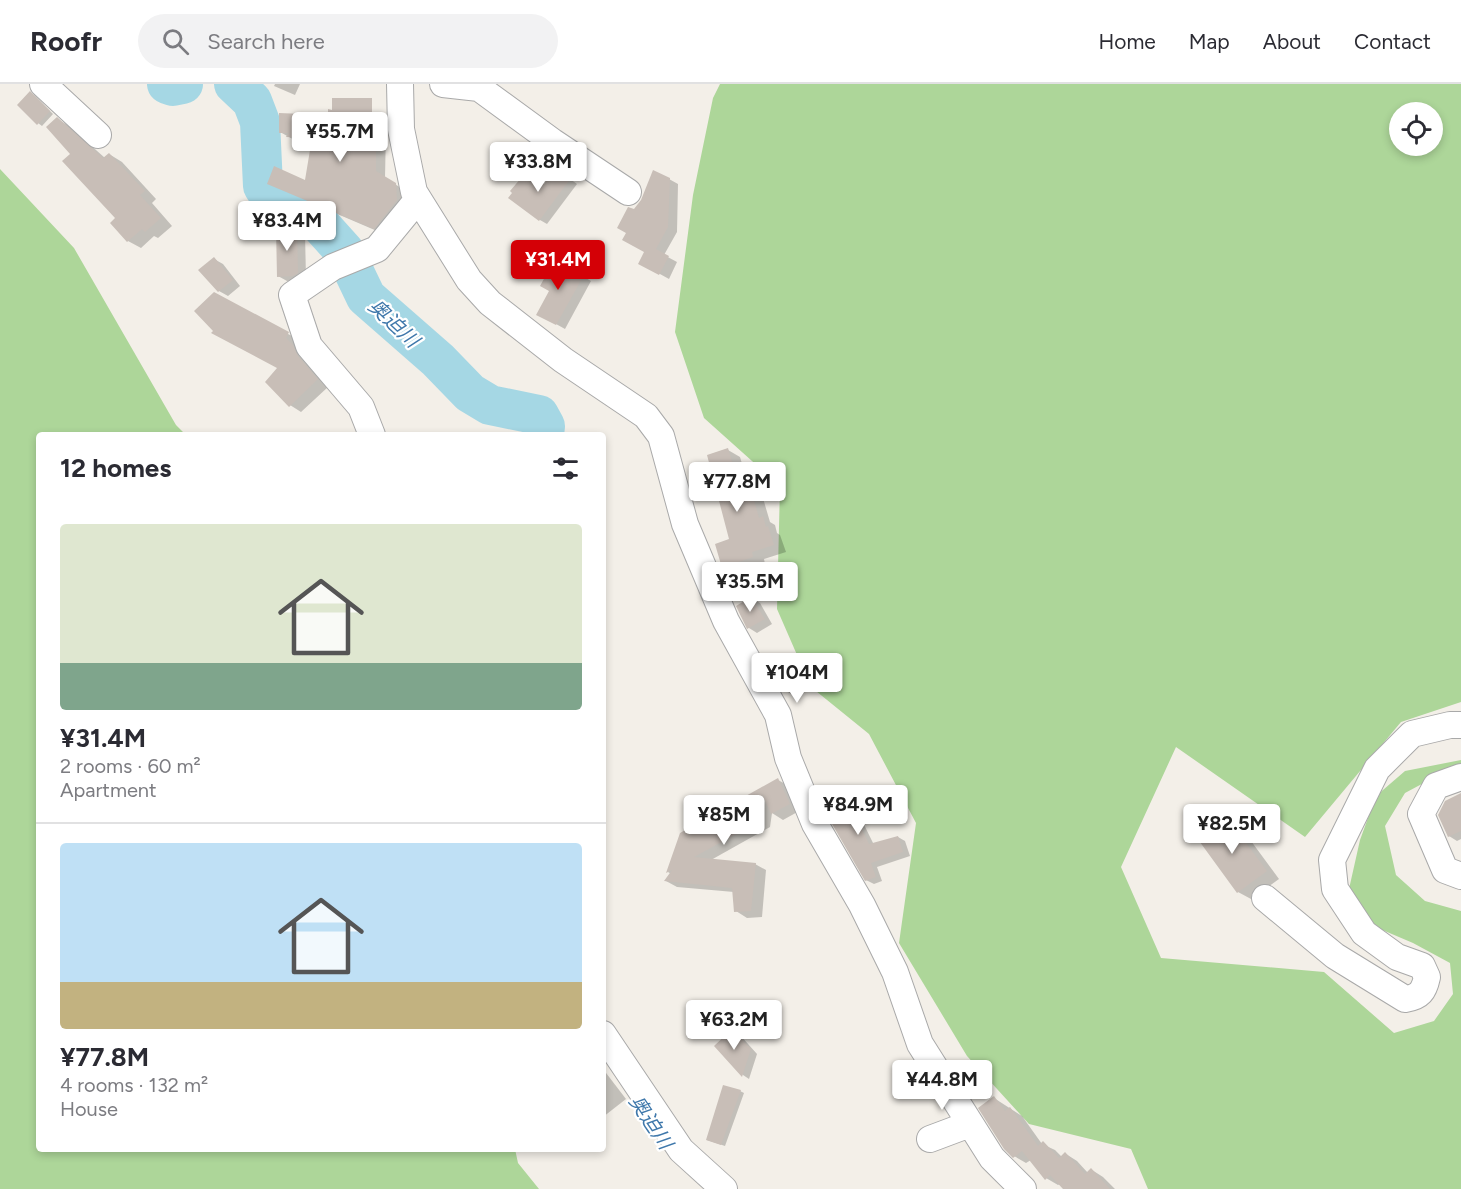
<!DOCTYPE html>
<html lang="en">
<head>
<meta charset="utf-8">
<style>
  :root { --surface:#fff; --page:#f2f2f3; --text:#2b2b33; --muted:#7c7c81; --line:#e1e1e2; --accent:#d40006 }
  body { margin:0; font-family:Figtree,"Noto Sans JP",sans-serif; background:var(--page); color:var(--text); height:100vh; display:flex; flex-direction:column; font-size:22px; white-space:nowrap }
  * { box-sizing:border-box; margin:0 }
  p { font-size:20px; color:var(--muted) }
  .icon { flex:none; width:33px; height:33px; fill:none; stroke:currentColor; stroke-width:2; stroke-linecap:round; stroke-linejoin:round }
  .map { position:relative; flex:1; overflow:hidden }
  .sheet { position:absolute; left:36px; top:348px; width:570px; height:720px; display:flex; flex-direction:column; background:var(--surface); border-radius:6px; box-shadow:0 3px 9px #0003 }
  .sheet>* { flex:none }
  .tools { position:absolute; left:1389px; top:18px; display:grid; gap:12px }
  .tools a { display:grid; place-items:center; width:54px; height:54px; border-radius:50%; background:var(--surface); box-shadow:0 3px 9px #0003; font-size:30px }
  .price { position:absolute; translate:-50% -51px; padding:0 14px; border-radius:6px; background:#fff; color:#222; font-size:20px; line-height:39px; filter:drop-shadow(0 2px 3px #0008) }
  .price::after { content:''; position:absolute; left:50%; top:36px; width:18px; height:14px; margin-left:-9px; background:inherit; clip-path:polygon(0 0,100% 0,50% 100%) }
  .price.active { background:var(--accent); color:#fff }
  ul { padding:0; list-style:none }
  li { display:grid; align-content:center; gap:12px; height:318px; padding:0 24px }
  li+li { border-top:2px solid var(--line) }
  li span { display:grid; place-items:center; height:186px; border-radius:6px; color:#555 }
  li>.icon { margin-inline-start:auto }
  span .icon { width:108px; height:108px; fill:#fffc; stroke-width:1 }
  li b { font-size:26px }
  h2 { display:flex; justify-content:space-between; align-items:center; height:72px; padding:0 24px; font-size:26px }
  header { display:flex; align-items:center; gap:36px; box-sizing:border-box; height:84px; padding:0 30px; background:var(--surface); border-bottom:2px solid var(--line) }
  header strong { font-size:28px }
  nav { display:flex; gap:33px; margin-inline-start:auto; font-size:21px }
  .search { width:420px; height:54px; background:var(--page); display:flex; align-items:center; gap:15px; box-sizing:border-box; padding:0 21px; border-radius:33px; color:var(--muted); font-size:22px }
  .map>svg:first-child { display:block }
</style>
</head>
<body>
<header>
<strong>Roofr</strong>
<div class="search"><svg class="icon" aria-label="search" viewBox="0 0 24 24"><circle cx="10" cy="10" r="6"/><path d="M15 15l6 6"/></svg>Search here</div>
<nav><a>Home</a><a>Map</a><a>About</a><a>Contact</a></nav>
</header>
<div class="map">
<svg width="1461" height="1105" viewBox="0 0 1461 1105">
  <rect width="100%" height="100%" fill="#f3efe8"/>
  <!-- forest -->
  <path fill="#add699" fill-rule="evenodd" d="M720 0H1461V618L1401 638 1305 753 1176 663 1121 783 1161 874 1324 888 1394 949 1434 937 1453 910 1450 879 1413 859 1373 842 1349 805 1360 756 1376 712 1405 687 1461 676V679L1405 709 1385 742 1396 791 1425 817 1461 827V1105H1148L1131 1065 1029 1040 967 972 899 859 916 739 869 650 811 603 777 525 780 402 704 334 675 248 693 111 713 14ZM1400 28H1432V62H1400Z
    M0 85 74 164 176 341 186 351H39V1065H515L518 1079 539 1105H0Z"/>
  <!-- shadow -->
  <path fill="#0003" d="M275 0H300L295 11 274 2Z
    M34 11 53 30 42 42 38 39Z
    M372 33 382 39V43L386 46 385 94 406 107 407 122 384 150 279 105 307 98 312 58H298L280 48Z
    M57 35 69 42 105 74 109 70 122 78 156 115 152 119 172 142 158 154 154 152 141 164 128 157 117 134 72 70Z
    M563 90 577 100 547 140 540 136 535 93 545 101Z
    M669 95 678 100 677 148 664 171 677 178 669 195 640 179 646 168 635 127Z
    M297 144 305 149 306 194 302 196 287 197 278 192Z
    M214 175 223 180 240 202 228 212 219 207Z
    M556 177 591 197 565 245 538 230 551 206Z
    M288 250 300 256 328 303 301 328 290 321 279 284 225 255Z
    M728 366 740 373 747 396 760 404 770 438 775 441 777 449 780 451 786 468 764 475 765 480 736 490 724 483 731 456Z
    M751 514 760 519 772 540 757 549 749 544Z
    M785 579 794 584 799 608 791 610 782 604Z
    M778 696 789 702 801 726 783 736 772 729 770 743 711 776 755 780 766 786 762 833 747 834 736 827 734 808 677 803 666 797 671 790 668 788 682 750Z
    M843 708 850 712 874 761 898 753 905 757 910 772 877 783 882 797 874 800 866 796Z
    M1461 711V755L1457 757 1449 752Z
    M1227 734 1240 742 1279 795 1251 815 1238 808Z
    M733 947 740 951 757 970 749 995 743 991 716 962Z
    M603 985 626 1015 603 1033Z
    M740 1007 744 1009 725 1062 707 1056Z
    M994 1014 1022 1032 1042 1060 1055 1066 1062 1073 1066 1070 1077 1077 1088 1089 1092 1086 1103 1093 1115 1105H1065L1060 1100 1058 1101 1046 1094 1031 1076 1026 1079 1014 1072Z"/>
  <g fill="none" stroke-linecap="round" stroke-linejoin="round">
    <!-- river -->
    <path stroke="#a5d7e4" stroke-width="40" d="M167 0 173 2 183 0
      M234 0 252 17 260 38 263 102 270 113 293 122 317 137 344 167 366 213 438 276 470 309 490 321 539 331 545 342 544 351"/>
  </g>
  <!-- building -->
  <path fill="#c8beb7" d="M30 7 50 27 37 41 17 21Z
    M332 14H372V38H376V87L396 99 397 116 374 145 267 100 274 82 305 96 312 54 286 53 288 49H279V29L328 31V25L332 26Z
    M57 33 103 74 109 69 145 107 140 111 161 134 145 148 142 145 127 158 110 139 115 134 62 77 70 70 46 43Z
    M555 84 571 94 539 137 508 114 512 109 510 107 527 87 544 100Z
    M653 86 670 94 668 143 656 165 669 172 659 191 638 180 644 168 622 156 626 149 617 144 628 123 634 125 641 116Z
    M276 143H297L298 189 293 192 277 193Z
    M214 173 233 196 218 208 198 186Z
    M555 175 584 191 556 241 536 231 549 207 540 202Z
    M214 208 289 248 286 254 293 261 298 272 318 295 289 323 265 298 277 284 211 249 213 247 194 227Z
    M728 364 738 398 748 395 759 434 763 432 766 443 768 442 774 461 752 468 753 473 722 484 715 460 729 455 707 371Z
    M751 513 765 535 747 545 736 522Z
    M785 578 791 604 781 606 768 581Z
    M778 694 790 720 771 730 762 710 760 737 694 773 756 779 751 827 734 828 732 804 664 797 672 786 666 789 680 749Z
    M843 706 869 760 898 752 903 768 871 779 876 793 865 797 828 733 822 717Z
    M1461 709V747L1448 753 1438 731 1445 717Z
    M1226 732 1267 787 1237 809 1197 754Z
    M732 945 751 965 742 993 714 962Z
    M723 1001 741 1006 721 1061 706 1056Z
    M994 1012 1005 1027 1010 1023 1038 1062 1043 1057 1059 1074 1065 1068 1085 1090 1091 1084 1110 1105H1063L1050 1091 1045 1096 1022 1067 1013 1074 1004 1065 978 1024Z"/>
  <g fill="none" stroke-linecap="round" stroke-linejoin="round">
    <!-- minor casing -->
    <g stroke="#a9a9a9" stroke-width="28">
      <path id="minor" d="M43 0 98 51
        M400 0 401 45 414 108 469 196 490 219 563 276 646 332 661 352 685 440 726 537 778 631 788 674 815 740 862 821 895 888 920 960 992 1074 1023 1105
        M443 0 479 4 481 0
        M479 4 553 58 628 108
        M372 351 361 323 309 262 292 211 333 183 377 165 418 115
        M1461 693 1436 702 1421 730 1445 786 1461 792
        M1265 814 1335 872 1405 915C1420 913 1424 907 1427 893L1422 882 1397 873 1364 849 1335 805 1332 776 1377 685 1412 650 1450 641H1461
        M603 950 681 1066 724 1105
        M930 1055 970 1040"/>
    </g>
    <!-- minor -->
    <use href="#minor" stroke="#fff" stroke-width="26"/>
  </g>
  <g text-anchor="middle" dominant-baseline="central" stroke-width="4.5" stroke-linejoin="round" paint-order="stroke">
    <!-- water labels -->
    <g font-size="20" font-style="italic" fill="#3f78ab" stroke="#fff">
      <text transform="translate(394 239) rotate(43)">奥迫川</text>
      <text transform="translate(651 1038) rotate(56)">奥迫川</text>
    </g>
  </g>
</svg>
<div class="tools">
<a><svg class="icon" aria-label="locate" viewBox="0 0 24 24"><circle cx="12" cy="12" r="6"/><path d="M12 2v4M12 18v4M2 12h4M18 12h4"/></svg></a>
</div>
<b class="price" style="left:340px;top:79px">¥55.7M</b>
<b class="price" style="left:538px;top:109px">¥33.8M</b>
<b class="price" style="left:287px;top:168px">¥83.4M</b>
<b class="price active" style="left:558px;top:207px">¥31.4M</b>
<b class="price" style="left:737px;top:429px">¥77.8M</b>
<b class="price" style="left:750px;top:529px">¥35.5M</b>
<b class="price" style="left:797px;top:620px">¥104M</b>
<b class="price" style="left:858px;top:752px">¥84.9M</b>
<b class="price" style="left:724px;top:762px">¥85M</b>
<b class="price" style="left:1232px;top:771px">¥82.5M</b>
<b class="price" style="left:734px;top:967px">¥63.2M</b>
<b class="price" style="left:942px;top:1027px">¥44.8M</b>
<section class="sheet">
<h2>12 homes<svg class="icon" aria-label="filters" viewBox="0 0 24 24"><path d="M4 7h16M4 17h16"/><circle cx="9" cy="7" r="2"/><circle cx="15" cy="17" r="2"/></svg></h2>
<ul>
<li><span style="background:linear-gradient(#dfe7d0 75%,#7fa58c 0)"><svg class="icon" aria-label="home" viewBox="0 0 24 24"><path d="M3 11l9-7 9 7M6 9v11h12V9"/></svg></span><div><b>¥31.4M</b><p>2 rooms · 60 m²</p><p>Apartment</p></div></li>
<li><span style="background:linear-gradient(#bfe0f5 75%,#c2b280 0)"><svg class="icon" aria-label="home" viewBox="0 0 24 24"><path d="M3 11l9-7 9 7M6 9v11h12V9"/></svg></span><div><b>¥77.8M</b><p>4 rooms · 132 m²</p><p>House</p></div></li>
</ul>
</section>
</div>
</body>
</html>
